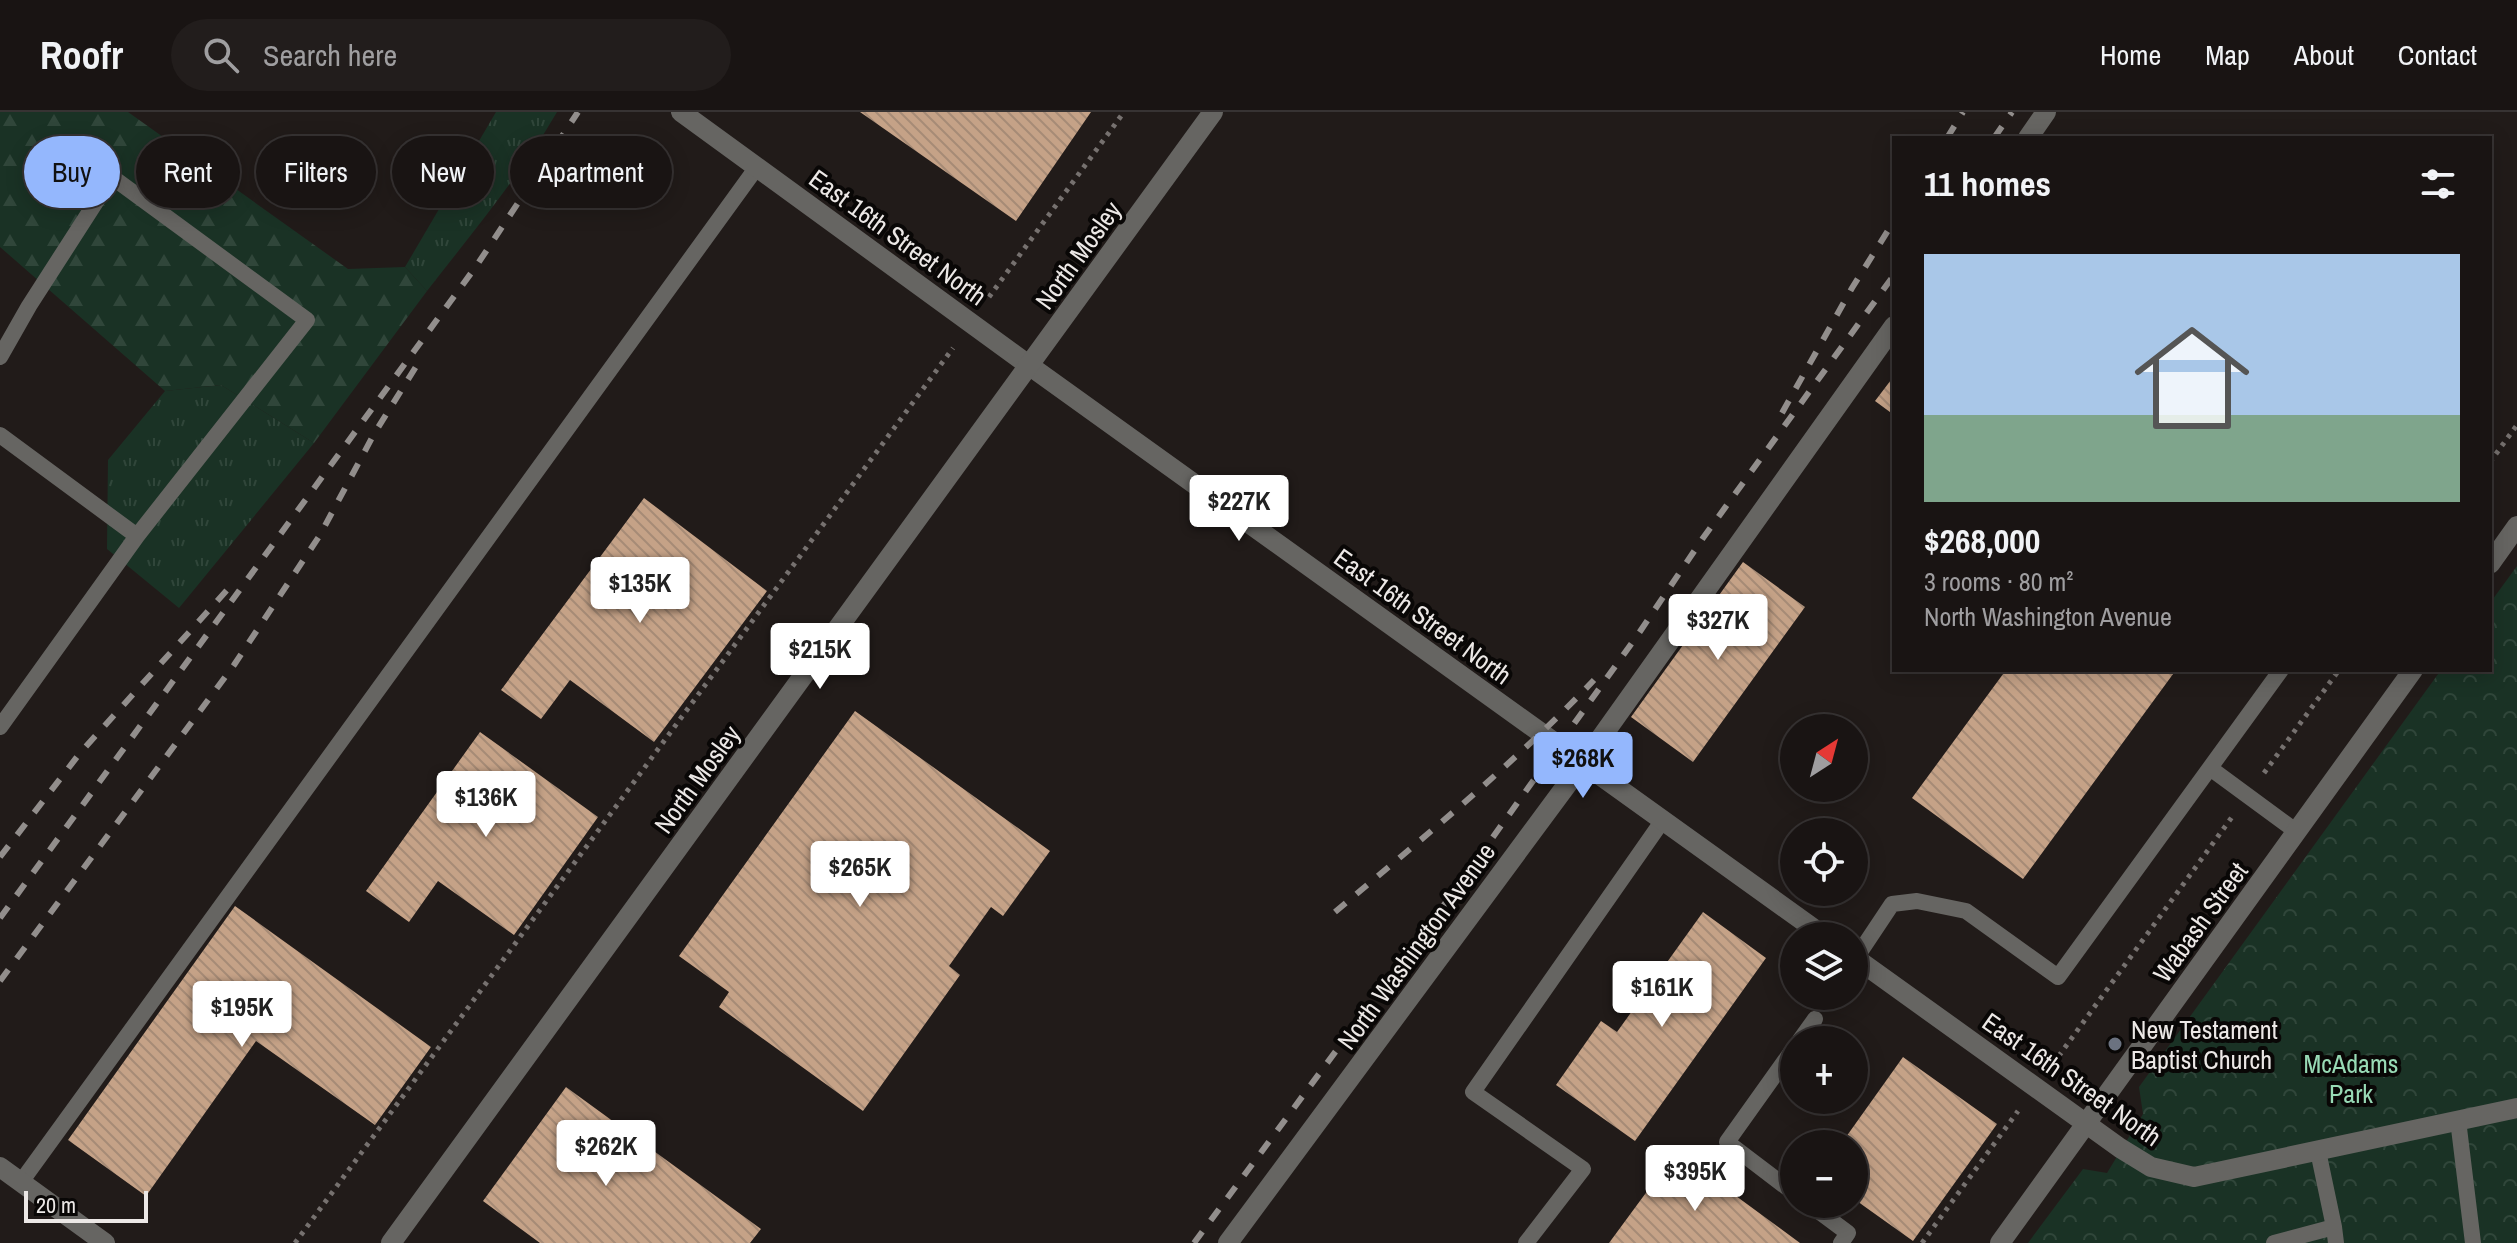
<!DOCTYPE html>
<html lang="en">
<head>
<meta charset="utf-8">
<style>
  :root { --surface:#191413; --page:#221d1c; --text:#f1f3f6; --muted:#9f9ea0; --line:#373333; --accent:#94b7fd }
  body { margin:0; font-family:"Archivo Narrow",sans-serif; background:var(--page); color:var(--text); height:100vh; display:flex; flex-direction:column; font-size:30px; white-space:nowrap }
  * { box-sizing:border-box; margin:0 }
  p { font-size:26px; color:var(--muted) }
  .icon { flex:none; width:44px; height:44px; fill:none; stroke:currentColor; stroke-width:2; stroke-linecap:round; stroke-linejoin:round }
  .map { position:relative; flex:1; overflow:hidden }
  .sheet { position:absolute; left:1892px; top:24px; width:600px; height:536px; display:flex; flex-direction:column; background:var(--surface); border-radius:0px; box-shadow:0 4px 20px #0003,0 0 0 2px var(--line) }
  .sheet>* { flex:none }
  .banner { position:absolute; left:24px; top:24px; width:760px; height:72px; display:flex; gap:16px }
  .needle { width:52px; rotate:36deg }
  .tools { position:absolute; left:1780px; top:602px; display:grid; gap:16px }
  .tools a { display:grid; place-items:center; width:88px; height:88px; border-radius:50%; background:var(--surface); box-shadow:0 4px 20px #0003,0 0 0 2px var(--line); font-size:40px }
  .scale { position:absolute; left:24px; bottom:20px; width:124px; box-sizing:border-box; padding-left:8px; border:4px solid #ece8e6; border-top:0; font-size:22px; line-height:28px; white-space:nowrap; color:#ece8e6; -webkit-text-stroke:6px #090706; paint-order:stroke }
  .price { position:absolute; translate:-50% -68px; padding:0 18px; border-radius:8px; background:#fff; color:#222; font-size:26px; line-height:52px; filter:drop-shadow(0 2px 4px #0008) }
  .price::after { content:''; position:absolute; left:50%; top:48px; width:24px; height:18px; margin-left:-12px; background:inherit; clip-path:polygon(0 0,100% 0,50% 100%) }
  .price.current { background:var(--accent); color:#111 }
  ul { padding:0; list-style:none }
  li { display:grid; align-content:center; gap:16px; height:424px; padding:0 32px }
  li span { display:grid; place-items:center; height:248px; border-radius:0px; color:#555 }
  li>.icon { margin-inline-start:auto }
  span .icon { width:144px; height:144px; fill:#fffc; stroke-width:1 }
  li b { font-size:34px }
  h2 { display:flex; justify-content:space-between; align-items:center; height:96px; padding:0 32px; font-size:34px }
  .chip { padding:0 28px; border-radius:36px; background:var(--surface); box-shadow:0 4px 20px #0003,0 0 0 2px var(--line); font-size:28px; line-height:72px }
  .chip.current { background:var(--accent); color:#111 }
  header { display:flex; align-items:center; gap:48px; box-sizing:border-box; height:112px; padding:0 40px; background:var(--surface); border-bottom:2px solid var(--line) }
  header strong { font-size:38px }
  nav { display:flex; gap:44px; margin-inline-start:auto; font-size:28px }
  .search { width:560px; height:72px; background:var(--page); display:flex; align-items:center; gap:20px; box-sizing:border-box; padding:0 28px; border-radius:44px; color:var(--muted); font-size:30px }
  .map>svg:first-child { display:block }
</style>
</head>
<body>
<header>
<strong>Roofr</strong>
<div class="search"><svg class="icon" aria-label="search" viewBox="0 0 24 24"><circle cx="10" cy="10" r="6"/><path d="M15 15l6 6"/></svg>Search here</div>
<nav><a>Home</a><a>Map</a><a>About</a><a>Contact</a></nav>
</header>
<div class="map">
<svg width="2517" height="1131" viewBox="0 0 2517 1131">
  <defs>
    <pattern id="grass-tufts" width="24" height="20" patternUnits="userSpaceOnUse" patternTransform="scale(2)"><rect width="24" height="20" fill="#1a3225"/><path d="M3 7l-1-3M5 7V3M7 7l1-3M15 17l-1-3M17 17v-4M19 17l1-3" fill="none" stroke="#30463a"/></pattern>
    <pattern id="forest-firs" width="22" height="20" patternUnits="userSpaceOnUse" patternTransform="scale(2)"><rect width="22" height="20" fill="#1a3225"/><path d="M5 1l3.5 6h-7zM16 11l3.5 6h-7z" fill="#30463a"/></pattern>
    <pattern id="park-crowns" width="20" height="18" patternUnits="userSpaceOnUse" patternTransform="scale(2)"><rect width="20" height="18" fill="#1a3225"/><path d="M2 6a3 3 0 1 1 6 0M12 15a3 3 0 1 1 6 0" fill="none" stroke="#30463a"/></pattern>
    <pattern id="building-back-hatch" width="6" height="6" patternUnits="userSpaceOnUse" patternTransform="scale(2)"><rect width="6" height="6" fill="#c5a287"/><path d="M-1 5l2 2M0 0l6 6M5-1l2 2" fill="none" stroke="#a68b76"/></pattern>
  </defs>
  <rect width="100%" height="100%" fill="#211b19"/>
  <!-- grass -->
  <path fill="url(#grass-tufts)" d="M496 0H557C520 64 472 121 427 179L405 155Z
    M221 273 314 331 179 496 107 437 108 348 165 279Z"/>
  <!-- forest -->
  <path fill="url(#forest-firs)" d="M0 0H128L348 157 405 155 427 179 314 331 221 273 165 279 0 135Z"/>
  <!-- park -->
  <path fill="url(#park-crowns)" d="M2517 454V1131H2028L2083 1057 2107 1061 2143 1002 2139 975 2441 558H2490V491Z"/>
  <!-- building -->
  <path fill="url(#building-back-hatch)" d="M860 0H1091L1016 109Z
    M1894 264V303L1875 289Z
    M644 386 767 479 654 630 570 568 541 607 501 578Z
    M1743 450 1805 495 1693 650 1631 605Z
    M2006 558H2176L2023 767 1912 686Z
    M855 599 1050 739 1003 804 991 795 949 854 960 863 863 999 719 895 729 880 679 844Z
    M480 620 598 705 514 823 438 769 409 810 366 779Z
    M235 794 431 935 375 1013 256 929 146 1084 68 1028Z
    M1703 800 1766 846 1635 1029 1556 973 1601 909 1617 920Z
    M1903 945 1997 1012 1913 1129 1854 1087V1032H1841Z
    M566 975 761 1117 750 1131H540L483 1089Z
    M1676 1040 1800 1131H1609Z"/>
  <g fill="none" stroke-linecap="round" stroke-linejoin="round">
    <!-- path -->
    <path stroke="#76716f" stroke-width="5" stroke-dasharray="4 6" stroke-linecap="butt" d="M989 185 1124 0
      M2490 350 2517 313
      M2264 661 2339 558
      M2053 952 2232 705
      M295 1131 953 236
      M1922 1131 2018 999"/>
    <!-- service -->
    <path stroke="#666562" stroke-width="16" d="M0 245 29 194 112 65 307 208 137 424
      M0 323 137 424 0 615
      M2210 656 2297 720
      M1856 846 1892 792 1917 789 1966 799 2058 865 2281 558
      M1800 928 1815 907
      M1794 936 1727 1030 1794 1081
      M2458 1008 2473 1131
      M21 1070 757 55
      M1809 1092 1848 1121 1841 1131
      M2334 1115 2336 1131
      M1526 1131 1583 1057 1473 980 1663 708
      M2274 1131 2334 1115 2318 1039"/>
    <!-- minor -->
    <path stroke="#666562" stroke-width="20" d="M681 0 1030 254 1824 824
      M2028 26 2046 0
      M2490 452 2517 414
      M1854 845 2120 1036 2151 1055 2194 1065 2517 996
      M0 1055 105 1131
      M1228 1131 1583 651 1894 214
      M2000 1131 2413 558"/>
    <!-- tertiary -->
    <path stroke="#666562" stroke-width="20" d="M391 1131 1213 0"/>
    <!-- rail -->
    <path stroke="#928e8c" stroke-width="6" stroke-dasharray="14 14" stroke-linecap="butt" d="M1947 26 1963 0
      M1994 26 2012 0
      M1782 301 1852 176 1894 109
      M0 745 80 641 228 477
      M1335 800C1424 725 1514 652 1594 568
      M0 806 477 153 578 0
      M0 869 234 553 320 423 374 322 422 245
      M1194 1131 1455 778 1639 521 1703 426 1894 163"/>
  </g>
  <!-- markers -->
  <circle fill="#6b7280" stroke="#090706" stroke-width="3" cx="2115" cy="932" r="8"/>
  <g text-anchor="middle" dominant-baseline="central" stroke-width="8" stroke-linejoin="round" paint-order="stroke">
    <!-- street labels -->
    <g font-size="26" fill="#ece8e6" stroke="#090706">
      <text transform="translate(898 125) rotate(36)">East 16th Street North</text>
      <text transform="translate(1078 143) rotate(-54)">North Mosley</text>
      <text transform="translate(1423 504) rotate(36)">East 16th Street North</text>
      <text transform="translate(697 667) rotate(-54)">North Mosley</text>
      <text transform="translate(2200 810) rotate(-54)">Wabash Street</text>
      <text transform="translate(1416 834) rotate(-54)">North Washington Avenue</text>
      <text transform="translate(2072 967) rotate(35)">East 16th Street North</text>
    </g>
    <!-- poi labels -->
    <g font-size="26" fill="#ece8e6" stroke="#090706" text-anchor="start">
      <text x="2131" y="917">New Testament<tspan x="2131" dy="30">Baptist Church</tspan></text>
    </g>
    <!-- park labels -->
    <g font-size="26" fill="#98dab5" stroke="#090706">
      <text x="2351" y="951">McAdams<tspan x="2351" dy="30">Park</tspan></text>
    </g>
  </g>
</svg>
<div class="tools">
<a><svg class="needle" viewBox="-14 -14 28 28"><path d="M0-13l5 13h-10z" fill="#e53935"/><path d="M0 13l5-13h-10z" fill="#9f9ea0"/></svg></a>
<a><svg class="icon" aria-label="locate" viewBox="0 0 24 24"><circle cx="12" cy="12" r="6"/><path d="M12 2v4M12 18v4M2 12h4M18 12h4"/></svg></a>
<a><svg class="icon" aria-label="layers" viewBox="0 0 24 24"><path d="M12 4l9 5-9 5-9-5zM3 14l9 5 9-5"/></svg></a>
<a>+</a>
<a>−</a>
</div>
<div class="scale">20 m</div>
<b class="price" style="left:1239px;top:431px">$227K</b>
<b class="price" style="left:640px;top:513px">$135K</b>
<b class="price" style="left:1718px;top:550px">$327K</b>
<b class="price" style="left:820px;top:579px">$215K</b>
<b class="price current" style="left:1583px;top:688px">$268K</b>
<b class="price" style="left:486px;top:727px">$136K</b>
<b class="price" style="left:860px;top:797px">$265K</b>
<b class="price" style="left:1662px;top:917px">$161K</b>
<b class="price" style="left:242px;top:937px">$195K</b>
<b class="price" style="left:606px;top:1076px">$262K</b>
<b class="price" style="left:1695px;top:1101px">$395K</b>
<div class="banner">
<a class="chip current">Buy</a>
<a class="chip">Rent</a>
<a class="chip">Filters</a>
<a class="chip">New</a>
<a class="chip">Apartment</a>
</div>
<section class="sheet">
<h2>11 homes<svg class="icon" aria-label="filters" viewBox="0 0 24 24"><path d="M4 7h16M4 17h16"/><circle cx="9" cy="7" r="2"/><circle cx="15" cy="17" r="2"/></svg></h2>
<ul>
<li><span style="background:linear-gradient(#a9c7e8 65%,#7fa58c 0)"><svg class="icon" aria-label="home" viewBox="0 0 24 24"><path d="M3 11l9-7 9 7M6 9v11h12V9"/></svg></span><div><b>$268,000</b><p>3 rooms · 80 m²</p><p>North Washington Avenue</p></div></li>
</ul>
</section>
</div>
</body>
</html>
